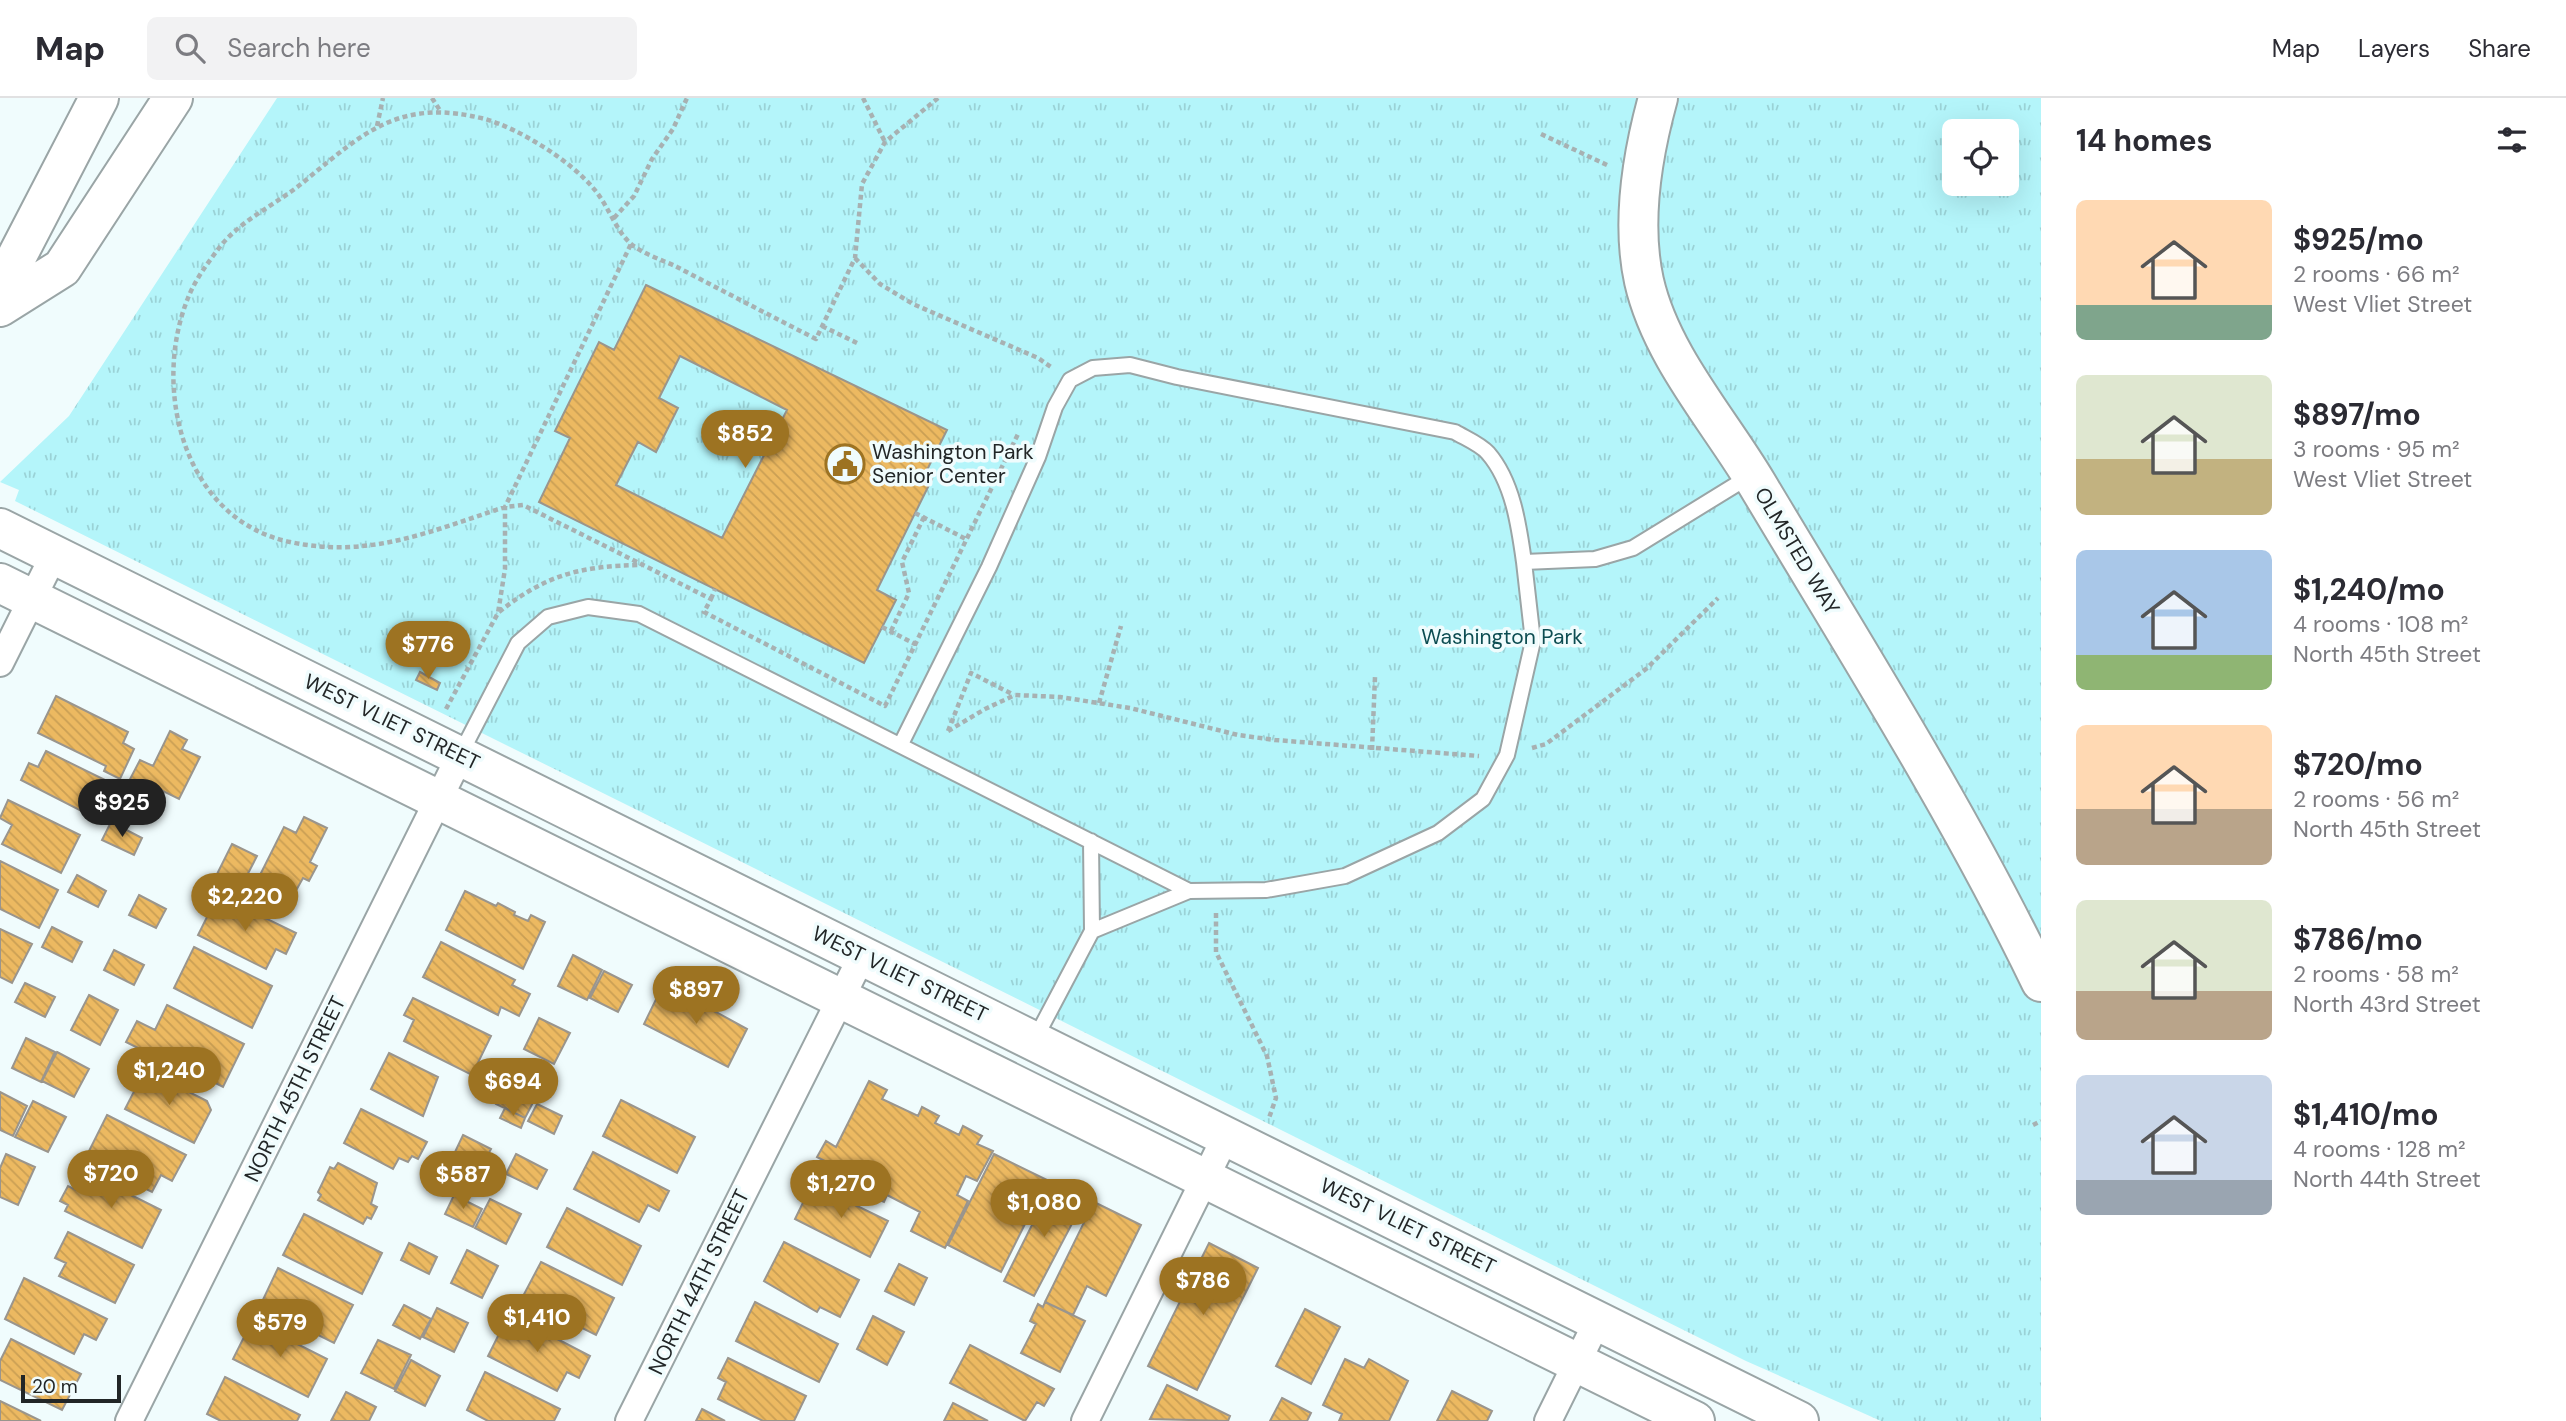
<!DOCTYPE html>
<html lang="en">
<head>
<meta charset="utf-8">
<style>
  :root { --surface:#fff; --page:#f2f2f3; --text:#2b2b33; --muted:#7c7c81; --line:#e1e1e2; --accent:#9d7322 }
  body { margin:0; font-family:"DM Sans",sans-serif; background:var(--page); color:var(--text); height:100vh; display:flex; flex-direction:column; font-size:26px; white-space:nowrap }
  * { box-sizing:border-box; margin:0 }
  p { font-size:23px; color:var(--muted) }
  .icon { flex:none; width:38px; height:38px; fill:none; stroke:currentColor; stroke-width:2; stroke-linecap:round; stroke-linejoin:round }
  .map { position:relative; flex:1; overflow:hidden }
  .panel { display:flex; flex-direction:column; background:var(--surface); width:525px }
  .panel>* { flex:none }
  .tools { position:absolute; left:1942px; top:21px; display:grid; gap:14px }
  .tools a { display:grid; place-items:center; width:77px; height:77px; border-radius:10px; background:var(--surface); box-shadow:0 7px 28px #0002; font-size:35px }
  .scale { position:absolute; left:21px; bottom:18px; width:100px; box-sizing:border-box; padding-left:7px; border:4px solid #222627; border-top:0; font-size:19px; line-height:24px; white-space:nowrap; color:#222627; -webkit-text-stroke:5px #f0fcfd; paint-order:stroke }
  .price { position:absolute; translate:-50% -60px; padding:0 16px; border-radius:24px; background:var(--accent); color:#fff; font-size:23px; line-height:46px; filter:drop-shadow(0 2px 4px #0008) }
  .price::after { content:''; position:absolute; left:50%; top:42px; width:21px; height:16px; margin-left:-10px; background:inherit; clip-path:polygon(0 0,100% 0,50% 100%) }
  .price.on { background:#222; color:#fff }
  ul { padding:0; list-style:none }
  li { display:flex; align-items:center; gap:21px; height:175px; padding:0 35px }
  li span { display:grid; place-items:center; flex:none; width:196px; height:140px; border-radius:10px; color:#555 }
  li>.icon { margin-inline-start:auto }
  span .icon { width:84px; height:84px; fill:#fffc; stroke-width:1 }
  li b { font-size:30px }
  h2 { display:flex; justify-content:space-between; align-items:center; height:84px; padding:0 35px; font-size:30px }
  header { display:flex; align-items:center; gap:42px; box-sizing:border-box; height:98px; padding:0 35px; background:var(--surface); border-bottom:2px solid var(--line) }
  header strong { font-size:33px }
  nav { display:flex; gap:38px; margin-inline-start:auto; font-size:24px }
  .search { width:490px; height:63px; background:var(--page); display:flex; align-items:center; gap:18px; box-sizing:border-box; padding:0 24px; border-radius:10px; color:var(--muted); font-size:26px }
  main { display:flex; flex:1; min-height:0 }
  .map>svg:first-child { display:block }
</style>
</head>
<body>
<header>
<strong>Map</strong>
<div class="search"><svg class="icon" aria-label="search" viewBox="0 0 24 24"><circle cx="10" cy="10" r="6"/><path d="M15 15l6 6"/></svg>Search here</div>
<nav><a>Map</a><a>Layers</a><a>Share</a></nav>
</header>
<main>
<div class="map">
<svg width="2041" height="1323" viewBox="0 0 2041 1323">
  <defs>
    <pattern id="park-tufts" width="24" height="20" patternUnits="userSpaceOnUse" patternTransform="scale(1.75)"><rect width="24" height="20" fill="#b4f5fa"/><path d="M3 7l-1-3M5 7V3M7 7l1-3M15 17l-1-3M17 17v-4M19 17l1-3" fill="none" stroke="#9ad2d6"/></pattern>
    <pattern id="building-back-hatch" width="6" height="6" patternUnits="userSpaceOnUse" patternTransform="scale(1.75)"><rect width="6" height="6" fill="#ecb961"/><path d="M-1 5l2 2M0 0l6 6M5-1l2 2" fill="none" stroke="#ca9f54"/></pattern>
  </defs>
  <rect width="100%" height="100%" fill="#f0fcfd"/>
  <!-- park -->
  <path fill="url(#park-tufts)" fill-rule="evenodd" d="M277 0H2041V1323H1881L1746 1263 15 403 19 392 0 384 69 318ZM1955 33H2007V86H1955Z"/>
  <!-- building -->
  <path fill="url(#building-back-hatch)" stroke="#9a958d" stroke-width="2" fill-rule="evenodd" d="M646 187 947 332 924 378 932 381 877 492 896 502 864 565 539 404 570 340 555 333 599 244 614 252ZM680 258 787 312 722 440 616 387 638 344 656 354 678 310 659 300Z
    M420 574 440 585 437 592 416 582Z
    M56 598 128 634 123 645 134 651 120 681 104 673 106 668 38 635Z
    M170 633 187 642 182 651 200 659 179 701 147 685 144 692 128 685 140 662 153 668Z
    M46 653 107 683 99 698 107 701 97 721 21 682 29 665 38 669Z
    M8 702 80 737 61 775 2 746 12 727 0 720Z
    M304 719 327 730 310 764 317 768 309 783 303 780 293 798 258 781 284 729 296 735Z
    M111 724 142 740 134 757 102 742Z
    M232 746 257 758 239 793 215 780Z
    M0 763 58 792 39 830 0 811Z
    M77 777 106 793 98 809 68 794Z
    M465 793 496 808 498 805 515 814 514 817 528 823 531 817 545 824 523 871 446 832Z
    M139 797 166 811 156 830 129 817Z
    M218 797 296 835 286 856 276 851 266 871 198 837Z
    M52 829 82 844 72 864 42 849Z
    M0 831 32 846 12 885 0 879Z
    M441 844 515 882 512 887 530 896 519 918 501 909 498 917 423 879Z
    M194 849 272 888 252 930 174 890Z
    M114 852 144 867 134 887 104 872Z
    M573 857 602 872 587 902 558 888Z
    M604 873 632 887 618 914 590 900Z
    M25 885 55 899 45 919 15 904Z
    M662 889 685 901 687 898 747 931 728 969 644 926Z
    M89 897 118 912 100 947 71 932Z
    M413 900 491 938 472 977 404 943 414 922 404 917Z
    M167 907 244 946 223 989 150 952 148 955 126 944 137 923 155 932Z
    M539 920 570 935 554 966 524 951Z
    M26 940 55 954 41 984 12 970Z
    M57 954 89 971 74 999 42 983Z
    M389 955 438 979 423 1018 371 991Z
    M145 972 207 1003 211 1012 194 1045 125 1011Z
    M510 976 540 991 525 1020 496 1006Z
    M869 983 887 992 882 1001 918 1018 922 1009 939 1018 935 1025 959 1037 963 1028 982 1038 977 1046 993 1053 977 1083 966 1078 957 1097 968 1103 945 1150 911 1133 920 1114 887 1097 884 1104 864 1095 869 1086 817 1059 826 1043 836 1049Z
    M0 994 27 1008 13 1038 0 1032Z
    M621 1002 695 1039 677 1075 603 1038Z
    M33 1003 66 1019 48 1054 15 1039Z
    M537 1006 562 1018 554 1036 528 1023Z
    M505 1010 525 1020 521 1030 500 1020Z
    M361 1011 427 1044 418 1061 412 1058 408 1064 399 1060 393 1071 344 1045Z
    M107 1017 186 1057 172 1083 161 1077 152 1094 85 1061Z
    M463 1037 491 1051 482 1068 455 1054Z
    M593 1054 669 1093 659 1113 648 1107 639 1124 574 1091Z
    M6 1056 35 1069 18 1107 0 1099V1070Z
    M516 1056 547 1072 537 1091 506 1076Z
    M994 1056 1047 1082 1001 1174 948 1147Z
    M338 1065 377 1085 371 1106 377 1109 371 1121 367 1119 363 1126 318 1102 321 1097 318 1094 330 1069 334 1071Z
    M85 1074 161 1112 142 1150 65 1113 68 1107 60 1103 68 1088 76 1092Z
    M1053 1085 1085 1101 1034 1198 1004 1183Z
    M812 1086 888 1123 870 1159 795 1121Z
    M454 1097 482 1111 473 1129 445 1116Z
    M490 1101 521 1116 506 1146 475 1130Z
    M1094 1104 1141 1127 1106 1198 1087 1188 1073 1217 1045 1204Z
    M567 1110 641 1148 622 1187 547 1149Z
    M304 1116 382 1155 362 1196 283 1157Z
    M68 1134 134 1167 115 1205 59 1178 66 1165 55 1160Z
    M784 1144 859 1182 840 1219 820 1209 817 1214 764 1183Z
    M409 1145 437 1159 429 1176 401 1162Z
    M1209 1145 1258 1170 1197 1292 1148 1268Z
    M467 1152 498 1168 482 1200 451 1185Z
    M541 1164 614 1200 596 1237 522 1200Z
    M899 1166 927 1180 914 1207 885 1193Z
    M278 1170 353 1207 334 1245 260 1208Z
    M24 1180 107 1221 96 1242 84 1236 74 1256 5 1221Z
    M755 1204 838 1246 819 1284 736 1243Z
    M1045 1204 1085 1223 1060 1274 1021 1255 1036 1226 1030 1223 1038 1206 1043 1209Z
    M404 1207 431 1221 420 1241 393 1227Z
    M437 1210 468 1225 454 1254 423 1239Z
    M1305 1211 1340 1229 1311 1286 1276 1268Z
    M509 1216 590 1258 579 1280 567 1274 557 1293 488 1258Z
    M873 1218 904 1234 887 1267 857 1251Z
    M252 1223 327 1261 308 1299 233 1261Z
    M11 1241 81 1276 62 1312 0 1282V1263Z
    M378 1242 411 1257 394 1291 361 1275Z
    M970 1247 1054 1291 1044 1308 1037 1304 1025 1323 950 1285Z
    M728 1260 806 1298 794 1323H763L718 1301 726 1284 718 1280Z
    M1345 1261 1364 1270 1369 1261 1408 1283 1389 1323H1339L1342 1316 1323 1307Z
    M411 1262 440 1278 425 1308 395 1293Z
    M485 1274 560 1311 554 1323H488L467 1312Z
    M225 1279 300 1317 297 1323H221L207 1316Z
    M1167 1287 1230 1318 1228 1323 1150 1321Z
    M1452 1293 1492 1313 1487 1323H1437Z
    M346 1294 376 1309 369 1323H331Z
    M1282 1300 1311 1315 1307 1323H1270Z
    M0 1303 41 1323H0Z
    M953 1305 988 1323H944Z
    M702 1311 725 1323H696Z"/>
  <g fill="none" stroke-linecap="round" stroke-linejoin="round">
    <!-- lane casing -->
    <g stroke="#9aa5a6" stroke-width="18">
      <path id="lane" d="M901 646 989 469 1038 359 1055 309 1070 282 1093 270 1130 267 1177 279 1455 334C1465 340 1480 346 1488 355 1513 384 1519 428 1524 464
        M460 657 518 545 548 519 588 509 639 516 1189 793 1266 792 1345 778 1438 735 1483 701 1507 657 1533 543 1524 464 1595 461 1633 450 1750 378
        M1092 833 1189 793
        M1035 941 1092 833 1091 743"/>
    </g>
    <!-- street casing -->
    <g stroke="#9aa5a6" stroke-width="30">
      <path id="street" d="M0 565 54 457
        M129 1323 460 658
        M629 1323 862 858
        M1085 1323 1226 1038
        M1548 1323 1598 1222"/>
    </g>
    <!-- secondary casing -->
    <g stroke="#9aa5a6" stroke-width="42">
      <path id="secondary" d="M1658 0C1642 58 1631 124 1644 183 1661 258 1719 322 1757 386 1855 550 1958 712 2041 884
        M0 430 1799 1323
        M0 485 1695 1323"/>
    </g>
    <!-- highway casing -->
    <g stroke="#9aa5a6" stroke-width="42">
      <path id="highway" d="M0 191 99 0
        M0 209 62 170 173 0"/>
    </g>
    <!-- path -->
    <path stroke="#a7b1b2" stroke-width="4.5" stroke-dasharray="5 3.5" stroke-linecap="butt" d="M432 0 441 14
      M863 0 885 44
      M938 0 885 44 862 86 855 160 816 241C769 217 723 193 677 169 663 162 642 156 630 145 615 131 608 107 594 91 571 63 520 31 485 21 402 0 366 32 306 82 278 106 241 121 219 150 207 166 195 182 188 200 151 291 184 422 290 444 370 461 431 433 505 409L523 407 711 501 704 514 885 608 1019 334
      M377 28 383 0
      M1541 36 1607 67
      M614 120 634 98 652 61 673 31 687 0
      M855 160 880 186 913 206 1038 260 1051 269
      M822 228 857 245
      M915 415 966 441
      M711 501 715 491
      M499 514C547 476 581 468 642 467
      M882 529 915 546
      M891 533 909 495 902 464 924 419
      M1099 605 1121 528
      M446 611 498 515 505 471V409L631 146
      M948 633 985 611 1015 597 1060 599 1130 610 1238 637 1275 642 1479 658
      M948 633 971 575 1014 597
      M1532 650 1546 646 1646 571 1718 500
      M1372 652 1375 579
      M1216 815V854L1267 958 1276 1000 1269 1020
      M2033 1027 2041 1023"/>
    <!-- lane -->
    <use href="#lane" stroke="#fff" stroke-width="14"/>
    <!-- street -->
    <use href="#street" stroke="#fff" stroke-width="26"/>
    <!-- secondary -->
    <use href="#secondary" stroke="#fff" stroke-width="38"/>
    <!-- highway -->
    <use href="#highway" stroke="#fff" stroke-width="38"/>
  </g>
  <!-- icons -->
  <defs>
    <g id="civic-ring" transform="scale(2.0125)"><circle r="9.5" fill="#f0fcfd" stroke="#9d7322" stroke-width="1.5"/><path d="M-.6-6.5H3V-4.5H.6V-3L4-1V1h2V6H-6V1h2V-1L-.6-3ZM-1.2 2.5V6h2.4V2.5Z" fill="#9d7322"/></g>
  </defs>
  <g fill-rule="evenodd">
    <use href="#civic-ring" x="845" y="366"/>
  </g>
  <g text-anchor="middle" dominant-baseline="central" stroke-width="7" stroke-linejoin="round" paint-order="stroke">
    <!-- poi labels -->
    <g font-size="21" fill="#222627" stroke="#f0fcfd" text-anchor="start">
      <text x="872" y="354">Washington Park<tspan x="872" dy="24">Senior Center</tspan></text>
    </g>
    <!-- street labels -->
    <g font-size="21" fill="#222627" stroke="#f0fcfd">
      <text transform="translate(1797 453) rotate(59)">OLMSTED WAY</text>
      <text transform="translate(392 624) rotate(26)">WEST VLIET STREET</text>
      <text transform="translate(900 876) rotate(26)">WEST VLIET STREET</text>
      <text transform="translate(295 991) rotate(-64)">NORTH 45TH STREET</text>
      <text transform="translate(1408 1128) rotate(26)">WEST VLIET STREET</text>
      <text transform="translate(699 1184) rotate(-64)">NORTH 44TH STREET</text>
    </g>
    <!-- park labels -->
    <g font-size="21" fill="#0d4d52" stroke="#f0fcfd">
      <text x="1502" y="539">Washington Park</text>
    </g>
  </g>
</svg>
<div class="tools">
<a><svg class="icon" aria-label="locate" viewBox="0 0 24 24"><circle cx="12" cy="12" r="6"/><path d="M12 2v4M12 18v4M2 12h4M18 12h4"/></svg></a>
</div>
<div class="scale">20 m</div>
<b class="price" style="left:745px;top:372px">$852</b>
<b class="price" style="left:428px;top:583px">$776</b>
<b class="price on" style="left:122px;top:741px">$925</b>
<b class="price" style="left:245px;top:835px">$2,220</b>
<b class="price" style="left:696px;top:928px">$897</b>
<b class="price" style="left:169px;top:1009px">$1,240</b>
<b class="price" style="left:513px;top:1020px">$694</b>
<b class="price" style="left:111px;top:1112px">$720</b>
<b class="price" style="left:463px;top:1113px">$587</b>
<b class="price" style="left:841px;top:1122px">$1,270</b>
<b class="price" style="left:1044px;top:1141px">$1,080</b>
<b class="price" style="left:1203px;top:1219px">$786</b>
<b class="price" style="left:537px;top:1256px">$1,410</b>
<b class="price" style="left:280px;top:1261px">$579</b>
</div>
<section class="panel">
<h2>14 homes<svg class="icon" aria-label="filters" viewBox="0 0 24 24"><path d="M4 7h16M4 17h16"/><circle cx="9" cy="7" r="2"/><circle cx="15" cy="17" r="2"/></svg></h2>
<ul>
<li><span style="background:linear-gradient(#ffd9b3 75%,#7fa58c 0)"><svg class="icon" aria-label="home" viewBox="0 0 24 24"><path d="M3 11l9-7 9 7M6 9v11h12V9"/></svg></span><div><b>$925/mo</b><p>2 rooms · 66 m²</p><p>West Vliet Street</p></div></li>
<li><span style="background:linear-gradient(#dfe7d0 60%,#c2b280 0)"><svg class="icon" aria-label="home" viewBox="0 0 24 24"><path d="M3 11l9-7 9 7M6 9v11h12V9"/></svg></span><div><b>$897/mo</b><p>3 rooms · 95 m²</p><p>West Vliet Street</p></div></li>
<li><span style="background:linear-gradient(#a9c7e8 75%,#8fb573 0)"><svg class="icon" aria-label="home" viewBox="0 0 24 24"><path d="M3 11l9-7 9 7M6 9v11h12V9"/></svg></span><div><b>$1,240/mo</b><p>4 rooms · 108 m²</p><p>North 45th Street</p></div></li>
<li><span style="background:linear-gradient(#ffd9b3 60%,#b9a48a 0)"><svg class="icon" aria-label="home" viewBox="0 0 24 24"><path d="M3 11l9-7 9 7M6 9v11h12V9"/></svg></span><div><b>$720/mo</b><p>2 rooms · 56 m²</p><p>North 45th Street</p></div></li>
<li><span style="background:linear-gradient(#dfe7d0 65%,#b9a48a 0)"><svg class="icon" aria-label="home" viewBox="0 0 24 24"><path d="M3 11l9-7 9 7M6 9v11h12V9"/></svg></span><div><b>$786/mo</b><p>2 rooms · 58 m²</p><p>North 43rd Street</p></div></li>
<li><span style="background:linear-gradient(#c9d6e8 75%,#9aa5b1 0)"><svg class="icon" aria-label="home" viewBox="0 0 24 24"><path d="M3 11l9-7 9 7M6 9v11h12V9"/></svg></span><div><b>$1,410/mo</b><p>4 rooms · 128 m²</p><p>North 44th Street</p></div></li>
</ul>
</section>
</main>
</body>
</html>
